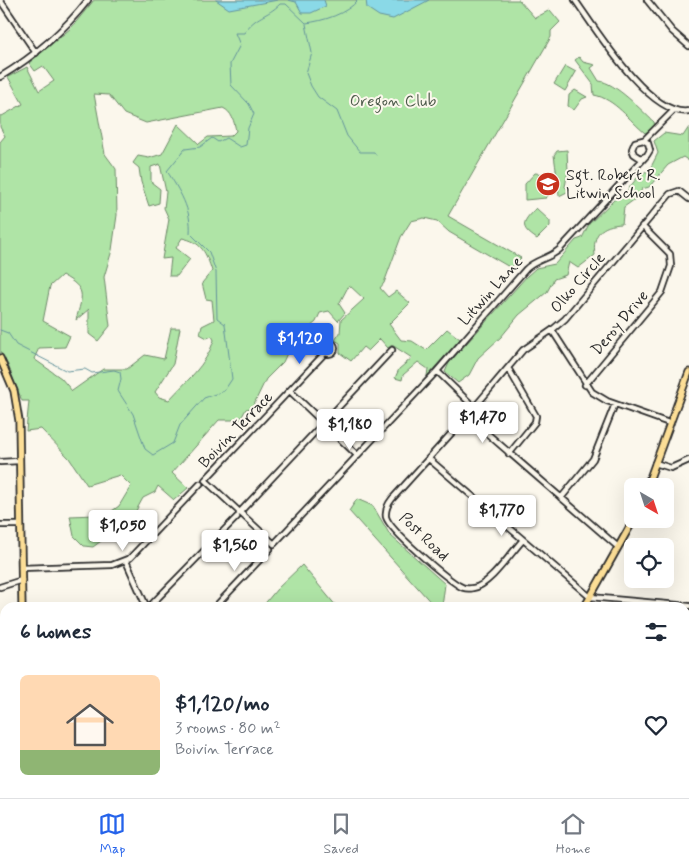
<!DOCTYPE html>
<html lang="en">
<head>
<meta charset="utf-8">
<style>
  :root { --surface:#fff; --page:#f6f6f7; --text:#1f2937; --muted:#747a83; --line:#e0e1e3; --accent:#2563eb }
  body { margin:0; font-family:Mynerve,sans-serif; background:var(--page); color:var(--text); height:100vh; display:flex; flex-direction:column; font-size:19px; white-space:nowrap }
  * { box-sizing:border-box; margin:0 }
  p { font-size:16px; color:var(--muted) }
  .icon { flex:none; width:28px; height:28px; fill:none; stroke:currentColor; stroke-width:2; stroke-linecap:round; stroke-linejoin:round }
  .map { position:relative; flex:1; overflow:hidden }
  .drawer { position:absolute; left:0px; top:602px; width:690px; height:196px; display:flex; flex-direction:column; background:var(--surface); border-radius:15px 15px 0 0; box-shadow:0 5px 20px #0002 }
  .drawer>* { flex:none }
  .needle { width:32px; rotate:141deg }
  .buttons { position:absolute; left:624px; top:478px; display:grid; gap:10px }
  .buttons a { display:grid; place-items:center; width:50px; height:50px; border-radius:8px; background:var(--surface); box-shadow:0 5px 20px #0002; font-size:25px }
  .price { position:absolute; translate:-50% -42px; padding:0 11px; border-radius:5px; background:#fff; color:#222; font-size:16px; line-height:32px; filter:drop-shadow(0 1px 2px #0008) }
  .price::after { content:''; position:absolute; left:50%; top:30px; width:15px; height:11px; margin-left:-8px; background:inherit; clip-path:polygon(0 0,100% 0,50% 100%) }
  .price.selected { background:var(--accent); color:#fff }
  ul { padding:0; list-style:none }
  li { display:flex; align-items:center; gap:15px; height:125px; padding:0 20px }
  li+li { border-top:1px solid var(--line) }
  li span { display:grid; place-items:center; flex:none; width:140px; height:100px; border-radius:8px; color:#555 }
  li>.icon { margin-inline-start:auto }
  span .icon { width:60px; height:60px; fill:#fffc; stroke-width:1 }
  li b { font-size:21px }
  h2 { display:flex; justify-content:space-between; align-items:center; height:60px; padding:0 20px; font-size:21px }
  .menu { display:flex; justify-content:space-around; align-items:center; height:70px; border-top:1px solid var(--line); background:var(--surface); font-size:14px; color:var(--muted) }
  .menu a { display:grid; justify-items:center; gap:2px }
  .menu .selected { color:var(--accent) }
  .map>svg:first-child { display:block }
</style>
</head>
<body>
<div class="map">
<svg width="689" height="798" viewBox="0 0 689 798">
  <rect width="100%" height="100%" fill="#fbf7ec"/>
  <filter id="ink" filterUnits="userSpaceOnUse"><feTurbulence type="fractalNoise" baseFrequency=".02" numOctaves="2"/><feDisplacementMap in="SourceGraphic" scale="10" xChannelSelector="R" yChannelSelector="G"/><feConvolveMatrix kernelMatrix="1 2 1 2 8 2 1 2 1" color-interpolation-filters="sRGB"/></filter>
  <g filter="url(#ink)">
    <!-- green -->
    <path fill="#afe4a6" stroke="#6d8868" fill-rule="evenodd" d="M94 0H519L535 18 550 10 560 22 551 31V37L448 216 521 258 511 268 449 232 437 221 424 218 411 221 401 237 384 283 380 288 388 297 396 291 410 303 389 324 401 340 412 341 426 350 447 329 460 339 427 376 428 369 418 362 403 375 402 380 395 378 399 369 412 358 392 345 388 348 380 339 368 351 363 347 351 361 340 353V343L335 340 340 333 341 320 364 299 349 285 339 304 345 313 338 321 329 311 320 313 316 322 304 332 311 338 289 349 283 362 266 379 252 408 246 409 240 420H219L172 473 188 488 174 500 158 486 155 492 143 498 132 518 93 547 84 546 74 536 70 516 95 515 98 521 119 506 131 486 120 475 87 485 69 458 41 429 26 431 29 401H22L8 365 0 352V142L5 136 0 127V115L2 116 23 104 8 77 27 67 39 91 54 81 43 66 35 71 29 63 71 28ZM94 94 109 95 124 114 146 123 223 108C232 112 234 121 236 131L231 136 208 137 199 144 178 124 162 154 149 158 138 156 133 163 139 168 141 182 149 206 159 203 160 189 151 182V167L160 164 166 192 164 208 169 219 162 259 171 258 169 276H177L190 259 176 248 182 238C202 242 206 253 212 271L202 283 206 299 212 300 214 320 202 326 200 334 207 338 212 336 214 340C206 366 187 380 169 400L159 397 155 392 173 364 180 328H171L164 359 145 355 127 369H103L72 391 61 378 34 359 39 348 65 347 70 336 43 321 50 286 62 275C87 289 83 294 76 320L89 309V334L98 341 110 326 104 277 112 250 117 215 116 169 105 154Z
      M579 57 583 62 595 65 591 68 599 81C615 82 642 111 654 122L655 127 645 133C629 120 615 99 594 95L593 84 575 60Z
      M565 66 576 72 565 91 554 84Z
      M575 90 587 97 582 99 574 110 568 106 569 95Z
      M689 127V161L683 157 668 165 649 187 642 189 638 197 624 207 622 224C601 225 592 234 595 255L578 268 569 262 566 275 554 279 547 292 519 315 501 337 478 358 469 375 458 383 445 372 449 363 527 276 536 268 555 264 576 240 582 238 589 224 614 200 625 193 641 173 649 171 658 153 654 141 664 133 683 136Z
      M567 150 568 171 565 187 569 191 559 196C558 182 556 170 554 155L557 151Z
      M535 173 552 175 548 196 546 198 525 200V184Z
      M536 208 550 221V226L537 239C519 227 522 222 536 208Z
      M357 499 373 506 390 535 445 584 442 607H435L349 511Z
      M302 565 337 607H262L277 589Z
      M685 636H689V798H557L553 794H685Z
      M96 794H154L151 798H91Z"/>
    <!-- water -->
    <path fill="#8ad9e7" stroke="#64939c" d="M216 0H278L229 9Z
      M288 0H324L326 6 311 13H302L296 2Z
      M366 0H429L393 19 379 16 367 8Z"/>
    <g fill="none" stroke-linecap="round" stroke-linejoin="round">
      <!-- stream -->
      <path stroke="#64939c" stroke-width="1" d="M306 24 312 53 306 73 311 86 318 97 337 111 347 136 360 152H374L376 155
        M0 330 8 333 16 345 67 371 85 369 92 373 114 370 120 372 121 379 118 391 133 414 145 449 153 455 173 443 180 425 204 398 224 391 232 379 225 324 217 318 216 272 209 252 190 233C192 210 179 190 167 171L185 149 200 147 212 138 218 142 226 138 240 147 246 145 248 128 254 114 249 104 231 85 230 64 240 45 235 33H244C256 15 267 17 280 4H286L306 23C323 21 347 14 358 0"/>
      <!-- minor casing -->
      <g stroke="#2b2b2b" stroke-width="8">
        <path id="minor" d="M0 0 36 53
          M575 0C595 28 650 118 689 111
          M647 0 672 31 689 46
          M0 77C35 56 63 32 88 0
          M644 140 674 110
          M552 330 523 350 467 416 618 547
          M323 348a6 6 0 1 1 12 0a6 6 0 1 1-12 0Z
          M325 353 205 480 274 544 437 371
          M508 368 536 416 535 422 509 454
          M585 385 662 292 671 266 670 254 642 226
          M290 391 358 456
          M474 407 437 371 526 269C536 259 549 259 560 249L647 155 650 150 648 143 643 140 635 142 632 149 634 154 640 158 646 156
          M467 416 392 499C388 504 385 510 386 517 390 531 444 576 458 585 462 588 468 589 473 588 489 586 511 553 522 541
          M669 423 607 401 592 392 552 330 565 319 670 194 679 191 689 199
          M429 459 590 597 689 606
          M0 462 19 461
          M655 463 671 468 689 460
          M561 498 593 459 615 404
          M239 513 392 350
          M0 525H20
          M126 561 147 608
          M21 568 112 565 130 558 200 484
          M0 587 22 580
          M148 608 237 517
          M214 608 270 549
          M176 798 180 794"/>
      </g>
      <!-- major casing -->
      <g stroke="#2b2b2b" stroke-width="9">
        <path id="major" d="M0 358 14 391 19 421 22 608
          M647 486 689 372
          M584 608 634 519
          M34 794 35 798
          M476 798 478 794"/>
      </g>
      <!-- minor -->
      <use href="#minor" stroke="#fbf7ec" stroke-width="4.5"/>
      <!-- major -->
      <use href="#major" stroke="#fcde96" stroke-width="5.5"/>
    </g>
  </g>
  <!-- icons -->
  <defs>
    <g id="school-disc" transform="scale(1.25)"><circle r="9.5" fill="#c8321e" stroke="#fbf7ec"/><path d="M0-5L7-2L0 1L-7-2ZM-4 1L0 2.5L4 1V4Q0 6-4 4Z" fill="#fff"/></g>
  </defs>
  <g fill-rule="evenodd">
    <use href="#school-disc" x="548" y="184"/>
  </g>
  <g text-anchor="middle" dominant-baseline="central" stroke-width="4" stroke-linejoin="round" paint-order="stroke">
    <!-- park labels -->
    <g font-size="16" fill="#4c594a" stroke="#fbf7ec">
      <text x="393" y="101">Oregon Club</text>
    </g>
    <!-- poi labels -->
    <g font-size="16" fill="#2b2b2b" stroke="#fbf7ec" text-anchor="start">
      <text x="566" y="175">Sgt. Robert R.<tspan x="566" dy="18">Litwin School</tspan></text>
    </g>
    <!-- street labels -->
    <g font-size="16" fill="#2b2b2b" stroke="#fbf7ec">
      <text transform="translate(578 283) rotate(-49)">Olko Circle</text>
      <text transform="translate(491 291) rotate(-48)">Litwin Lane</text>
      <text transform="translate(620 323) rotate(-50)">Deroy Drive</text>
      <text transform="translate(236 430) rotate(-46)">Boivin Terrace</text>
      <text transform="translate(424 537) rotate(44)">Post Road</text>
    </g>
  </g>
</svg>
<div class="buttons">
<a><svg class="needle" viewBox="-14 -14 28 28"><path d="M0-13l5 13h-10z" fill="#e53935"/><path d="M0 13l5-13h-10z" fill="#747a83"/></svg></a>
<a><svg class="icon" aria-label="locate" viewBox="0 0 24 24"><circle cx="12" cy="12" r="6"/><path d="M12 2v4M12 18v4M2 12h4M18 12h4"/></svg></a>
</div>
<b class="price selected" style="left:300px;top:365px">$1,120</b>
<b class="price" style="left:483px;top:444px">$1,470</b>
<b class="price" style="left:350px;top:451px">$1,180</b>
<b class="price" style="left:502px;top:537px">$1,770</b>
<b class="price" style="left:123px;top:552px">$1,050</b>
<b class="price" style="left:235px;top:572px">$1,560</b>
<section class="drawer">
<h2>6 homes<svg class="icon" aria-label="filters" viewBox="0 0 24 24"><path d="M4 7h16M4 17h16"/><circle cx="9" cy="7" r="2"/><circle cx="15" cy="17" r="2"/></svg></h2>
<ul>
<li><span style="background:linear-gradient(#ffd9b3 75%,#8fb573 0)"><svg class="icon" aria-label="home" viewBox="0 0 24 24"><path d="M3 11l9-7 9 7M6 9v11h12V9"/></svg></span><div><b>$1,120/mo</b><p>3 rooms · 80 m²</p><p>Boivin Terrace</p></div><svg class="icon" aria-label="heart" viewBox="0 0 24 24"><path d="M12 20l-8-8c-3-5 5-10 8-4 3-6 11-1 8 4z"/></svg></li>
</ul>
</section>
</div>
<nav class="menu">
<a class="selected"><svg class="icon" aria-label="map" viewBox="0 0 24 24"><path d="M3 6l6-2 6 2 6-2v14l-6 2-6-2-6 2zM9 4v14M15 6v14"/></svg>Map</a>
<a><svg class="icon" aria-label="saved" viewBox="0 0 24 24"><path d="M7 4h10v16l-5-4-5 4z"/></svg>Saved</a>
<a><svg class="icon" aria-label="home" viewBox="0 0 24 24"><path d="M3 11l9-7 9 7M6 9v11h12V9"/></svg>Home</a>
</nav>
</body>
</html>
